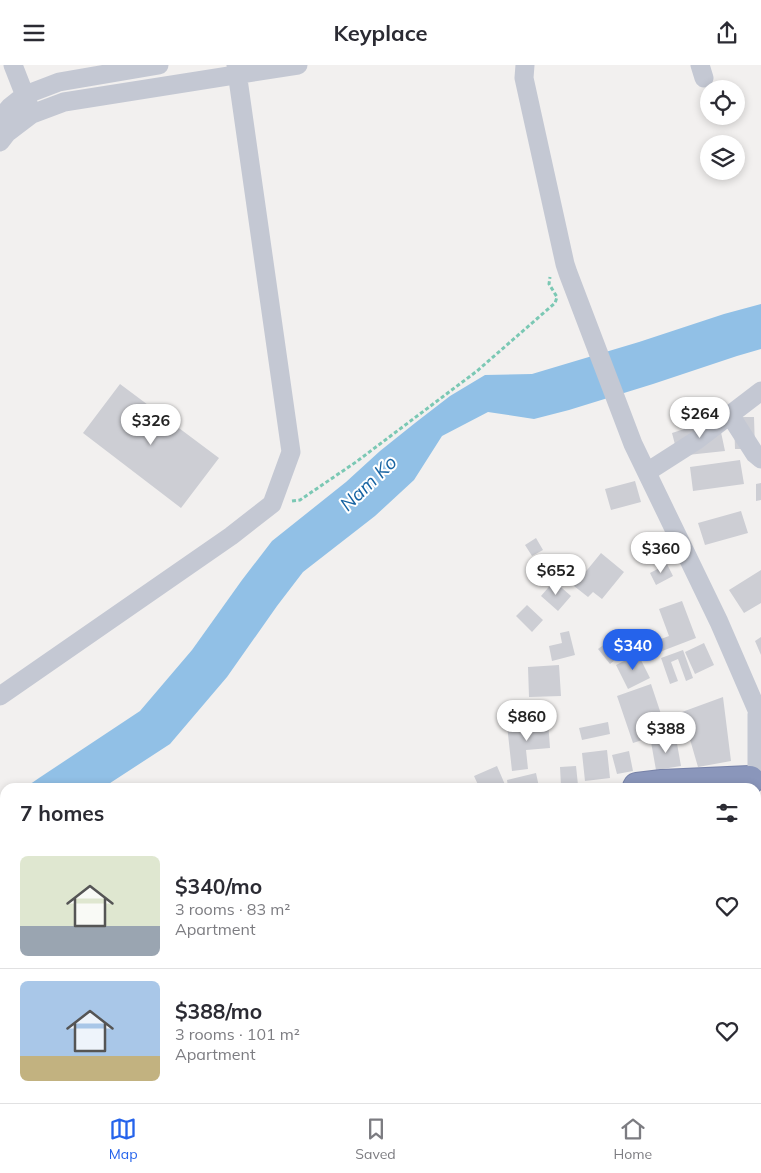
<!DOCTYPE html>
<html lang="en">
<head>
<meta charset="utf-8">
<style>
  :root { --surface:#fff; --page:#f7f7f7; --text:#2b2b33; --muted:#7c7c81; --line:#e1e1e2; --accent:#2563eb }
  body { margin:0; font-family:Mulish,sans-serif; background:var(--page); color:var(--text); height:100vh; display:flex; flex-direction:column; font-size:19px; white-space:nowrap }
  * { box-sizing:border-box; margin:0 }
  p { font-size:16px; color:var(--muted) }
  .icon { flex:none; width:28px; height:28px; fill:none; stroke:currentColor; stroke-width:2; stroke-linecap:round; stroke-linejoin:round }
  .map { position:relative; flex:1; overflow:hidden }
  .drawer { position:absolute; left:0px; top:718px; width:761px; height:321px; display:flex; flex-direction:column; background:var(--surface); border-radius:15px 15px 0 0; box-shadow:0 2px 8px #0003 }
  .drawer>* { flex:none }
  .controls { position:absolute; left:700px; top:15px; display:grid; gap:10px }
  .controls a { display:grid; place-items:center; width:45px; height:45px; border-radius:50%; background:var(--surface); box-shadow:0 2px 8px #0003; font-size:25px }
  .price { position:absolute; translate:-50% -42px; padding:0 11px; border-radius:18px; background:#fff; color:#222; font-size:16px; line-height:32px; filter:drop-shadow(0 1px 2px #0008) }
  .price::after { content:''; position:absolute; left:50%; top:30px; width:15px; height:11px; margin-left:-8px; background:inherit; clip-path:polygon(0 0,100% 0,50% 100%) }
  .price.current { background:var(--accent); color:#fff }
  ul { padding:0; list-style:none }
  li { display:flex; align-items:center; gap:15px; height:125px; padding:0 20px }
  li+li { border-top:1px solid var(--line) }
  li span { display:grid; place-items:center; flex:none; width:140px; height:100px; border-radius:8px; color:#555 }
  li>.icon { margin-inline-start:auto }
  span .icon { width:60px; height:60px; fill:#fffc; stroke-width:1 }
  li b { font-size:21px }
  h2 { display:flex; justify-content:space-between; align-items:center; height:60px; padding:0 20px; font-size:21px }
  header { display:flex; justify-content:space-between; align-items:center; height:65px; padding:0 20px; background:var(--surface); font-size:22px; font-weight:700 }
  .tab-bar { display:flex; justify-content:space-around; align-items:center; height:70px; border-top:1px solid var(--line); background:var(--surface); font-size:14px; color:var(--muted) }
  .tab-bar a { display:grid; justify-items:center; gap:2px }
  .tab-bar .current { color:var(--accent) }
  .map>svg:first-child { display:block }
</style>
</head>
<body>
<header><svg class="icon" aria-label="menu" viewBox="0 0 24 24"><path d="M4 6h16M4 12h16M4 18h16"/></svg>Keyplace<svg class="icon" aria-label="share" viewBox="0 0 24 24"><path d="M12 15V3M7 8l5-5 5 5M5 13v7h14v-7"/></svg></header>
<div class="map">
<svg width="761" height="1038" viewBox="0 0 761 1038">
  <rect width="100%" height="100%" fill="#f2f0ef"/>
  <!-- water -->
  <path fill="#91c0e6" d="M761 239V284L737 291 653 319 569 345 534 354 488 347 442 371 414 415 375 451 303 507 277 541 227 612 170 679 104 722H26L39 713 140 646 192 585 242 515 272 476 346 417 380 386 415 358 450 331 485 310 532 309 639 277 724 249Z
    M5 738V790L0 794V742Z"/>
  <!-- building -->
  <path fill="#cdced4" d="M120 319 219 393 181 443 83 368Z
    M734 352H754L755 384H735Z
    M718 353 725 386 678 391 672 368Z
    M740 395 744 419 693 426 690 402Z
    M635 416 641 437 611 445 605 424Z
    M761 418V435L756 436V419Z
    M741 446 748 468 705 480 698 458Z
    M536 473 543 485 532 491 525 480Z
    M601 488 624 507 602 534 593 527 588 532 574 521Z
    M667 499 673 511 656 520 650 508Z
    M761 505V538L744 548 729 525Z
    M554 516 571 531 558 546 541 531Z
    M682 536 696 573 657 588 653 577 669 571 659 544Z
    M527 540 543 555 532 567 516 551Z
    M569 566 575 590 552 596 549 581 562 578 560 568Z
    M620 568 631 582 610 599 598 584Z
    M761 572V590L755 576Z
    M704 578 714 600 695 609 685 587Z
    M683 585 693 613 686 616 678 594 671 597 678 616 670 619 661 593Z
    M638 589 650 613 628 624 616 600Z
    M559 600 561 631 529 632 528 602Z
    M651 619 667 667 633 678 617 631Z
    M723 632 731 696 698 702 682 647Z
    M548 656 550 683 526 685 528 704 512 706 507 660Z
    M608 657 610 669 582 675 579 663Z
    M676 673 681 701 656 705 651 677Z
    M607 685 610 713 585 716 582 688Z
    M629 686 633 706 617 709 612 690Z
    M497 701 506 722H479L474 711Z
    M576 701 578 720 561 721 560 702Z
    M536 708 539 722H508L507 715Z"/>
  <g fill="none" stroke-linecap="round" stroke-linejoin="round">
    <!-- highway casing -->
    <g stroke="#7681a7" stroke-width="30">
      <path id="highway" d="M637 722 662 719 750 715
        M756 748H761
        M0 953 5 951"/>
    </g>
    <!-- path -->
    <path stroke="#7bc8b4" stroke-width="3" stroke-dasharray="4 2.5" stroke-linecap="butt" d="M292 436 300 435 356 397 477 306 555 238 557 232 549 219 550 212"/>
    <!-- minor -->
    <path stroke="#c4c8d3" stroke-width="19" d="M13 0 29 41
      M525 0 524 13 565 199 568 208 633 379 719 557 757 645 761 661
      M700 0 704 13
      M0 53 10 42 25 30 59 17 159 0
      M0 77 7 68 32 49 64 37 298 0
      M730 350 755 389 761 394
      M647 407 697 375 761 326
      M0 631 231 471 272 439 291 387 236 0
      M757 712V649
      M756 931 761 904
      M756 1031H761
      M347 1034V1038
      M58 1038V1034"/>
    <!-- highway -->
    <use href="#highway" stroke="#8a96bb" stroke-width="28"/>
  </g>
  <g text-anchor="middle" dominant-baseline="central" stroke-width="4" stroke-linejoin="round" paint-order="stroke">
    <!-- water labels -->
    <g font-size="19" font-style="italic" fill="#1663a2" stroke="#fff">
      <text transform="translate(368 418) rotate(-44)">Nam Ko</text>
    </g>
  </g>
</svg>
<div class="controls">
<a><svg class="icon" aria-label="locate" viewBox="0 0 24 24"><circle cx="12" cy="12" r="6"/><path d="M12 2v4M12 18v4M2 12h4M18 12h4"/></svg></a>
<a><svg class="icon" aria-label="layers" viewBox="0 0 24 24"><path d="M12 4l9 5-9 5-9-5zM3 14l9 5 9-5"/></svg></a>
</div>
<b class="price" style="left:700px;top:374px">$264</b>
<b class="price" style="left:151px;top:381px">$326</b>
<b class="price" style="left:661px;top:509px">$360</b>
<b class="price" style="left:556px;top:531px">$652</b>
<b class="price current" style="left:633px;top:606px">$340</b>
<b class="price" style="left:527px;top:677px">$860</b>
<b class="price" style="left:666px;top:689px">$388</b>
<section class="drawer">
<h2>7 homes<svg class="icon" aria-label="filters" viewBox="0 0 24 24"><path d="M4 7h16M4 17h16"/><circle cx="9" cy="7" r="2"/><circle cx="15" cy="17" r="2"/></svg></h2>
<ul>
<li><span style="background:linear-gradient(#dfe7d0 70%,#9aa5b1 0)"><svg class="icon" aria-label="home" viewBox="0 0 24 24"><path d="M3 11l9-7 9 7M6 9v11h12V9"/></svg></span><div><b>$340/mo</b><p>3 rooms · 83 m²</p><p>Apartment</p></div><svg class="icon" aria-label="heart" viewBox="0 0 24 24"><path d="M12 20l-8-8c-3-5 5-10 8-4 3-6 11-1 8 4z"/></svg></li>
<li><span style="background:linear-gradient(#a9c7e8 75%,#c2b280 0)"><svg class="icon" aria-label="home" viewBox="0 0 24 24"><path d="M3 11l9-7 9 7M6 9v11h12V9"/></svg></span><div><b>$388/mo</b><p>3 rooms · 101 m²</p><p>Apartment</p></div><svg class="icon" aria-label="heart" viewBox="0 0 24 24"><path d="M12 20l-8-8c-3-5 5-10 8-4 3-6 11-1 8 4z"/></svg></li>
</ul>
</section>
</div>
<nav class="tab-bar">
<a class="current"><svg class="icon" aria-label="map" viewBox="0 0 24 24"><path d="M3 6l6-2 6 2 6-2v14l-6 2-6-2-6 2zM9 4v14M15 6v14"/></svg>Map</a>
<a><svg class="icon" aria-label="saved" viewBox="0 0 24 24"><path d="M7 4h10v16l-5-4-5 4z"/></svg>Saved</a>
<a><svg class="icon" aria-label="home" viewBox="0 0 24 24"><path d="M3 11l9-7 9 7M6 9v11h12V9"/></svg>Home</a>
</nav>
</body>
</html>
